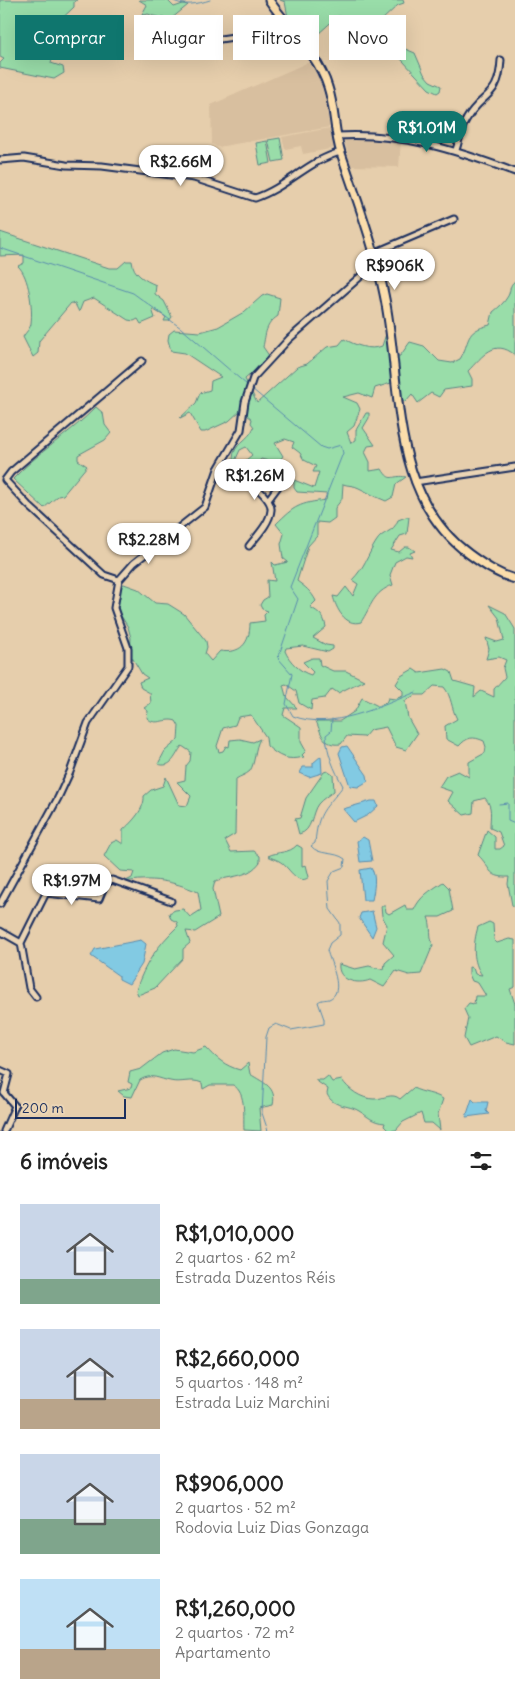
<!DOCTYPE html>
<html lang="pt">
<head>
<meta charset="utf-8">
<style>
  :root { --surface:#fff; --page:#f6f6f6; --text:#222; --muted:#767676; --accent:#0f766e }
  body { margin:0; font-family:Delius,sans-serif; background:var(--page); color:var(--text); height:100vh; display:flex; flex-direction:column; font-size:19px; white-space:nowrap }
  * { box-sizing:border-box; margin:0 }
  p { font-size:16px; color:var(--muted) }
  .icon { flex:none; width:28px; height:28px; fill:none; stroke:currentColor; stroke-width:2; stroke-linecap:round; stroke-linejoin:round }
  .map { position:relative; height:1131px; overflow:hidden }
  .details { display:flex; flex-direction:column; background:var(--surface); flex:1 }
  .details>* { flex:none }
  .guide { position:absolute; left:15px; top:15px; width:485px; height:45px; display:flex; gap:10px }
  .scale { position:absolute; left:15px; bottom:12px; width:111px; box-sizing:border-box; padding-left:5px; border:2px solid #1b2f5e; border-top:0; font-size:14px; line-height:18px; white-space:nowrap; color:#1b2f5e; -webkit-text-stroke:4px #ebd5b5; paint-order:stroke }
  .price { position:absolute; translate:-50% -42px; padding:0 11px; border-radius:18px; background:#fff; color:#222; font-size:16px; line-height:32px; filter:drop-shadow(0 1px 2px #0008) }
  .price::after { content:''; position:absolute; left:50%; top:30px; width:15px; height:11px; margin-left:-8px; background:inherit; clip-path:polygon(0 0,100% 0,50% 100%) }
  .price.current { background:var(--accent); color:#fff }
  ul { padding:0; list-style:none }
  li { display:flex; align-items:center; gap:15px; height:125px; padding:0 20px }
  li span { display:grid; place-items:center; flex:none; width:140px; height:100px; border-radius:0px; color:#555 }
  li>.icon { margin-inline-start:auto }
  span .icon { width:60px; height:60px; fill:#fffc; stroke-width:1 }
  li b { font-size:21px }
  h2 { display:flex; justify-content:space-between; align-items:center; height:60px; padding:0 20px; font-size:21px }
  .chip { padding:0 18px; border-radius:0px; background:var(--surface); box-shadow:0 5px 20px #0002; font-size:18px; line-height:45px }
  .chip.current { background:var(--accent); color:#fff }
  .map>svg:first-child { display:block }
</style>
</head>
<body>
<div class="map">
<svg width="515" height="1131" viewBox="0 0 515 1131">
  <rect width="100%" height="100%" fill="#e6ceac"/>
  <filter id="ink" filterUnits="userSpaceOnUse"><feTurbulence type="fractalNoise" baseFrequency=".02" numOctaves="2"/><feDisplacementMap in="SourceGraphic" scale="10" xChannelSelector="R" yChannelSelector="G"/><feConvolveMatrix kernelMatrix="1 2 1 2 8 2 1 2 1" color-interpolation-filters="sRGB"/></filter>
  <g filter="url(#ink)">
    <!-- built -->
    <path fill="#d8bf9f" d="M309 62 319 77 324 94 330 127 218 147 212 144 211 105Z
      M330 128 335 148 303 154 301 146 285 149 282 137Z
      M365 137 401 140 399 167 351 166 344 139Z"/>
    <!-- green -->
    <path fill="#99dda9" stroke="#5a8684" d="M0 0H77L74 2V7L53 27 36 32 33 37 36 48 52 58 51 63 63 67 64 73 54 79 0 68V63L4 59 0 57Z
      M139 0H167L174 7 183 4 188 5 171 19C163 18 155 17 148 14L141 16 147 5Z
      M280 0H403L404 3 398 5 380 22 391 43 415 53 424 74 430 81 441 86 440 91 437 93 429 89 402 60 378 40 373 27 362 19 338 16 317 35 308 36 289 22 285 2Z
      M280 138 284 160 273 162 268 140Z
      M267 141 271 163 260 165 256 143Z
      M0 232 109 268H118L126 261H132C133 274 144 280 156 285L155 294 164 301 172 317 169 321H164L166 317 152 309 155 318 141 324 138 319 134 321 128 320 94 298 83 302 79 312 75 304 71 303 39 341 38 353 33 357 23 337C25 333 31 328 31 323 33 308 29 276 18 266L24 263V255L0 256Z
      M515 281V355C494 338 483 356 468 371L472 379V386L444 390 439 397 431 393 418 403 412 394 405 402 400 397 397 371 394 382 375 388 372 398 359 393 343 397 357 403 360 409 354 426 347 432 351 443 356 440V430L366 413H369V418L363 428 375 445 368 446 365 452 370 462V471L382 469C391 484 392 474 406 477L396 484 393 497 386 501C376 497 369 493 359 488 354 485 348 486 343 484L342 499 335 508V518L328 523 317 522V536L308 546 297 581C305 587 311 591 316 601L310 607C320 613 324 616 326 627L313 638 326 645 333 646V649L328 652 303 646 286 648 285 651C289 661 300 672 311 675L313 672 303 662 312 658H319L320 665 333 671H346L364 680 338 693 332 689 325 698 312 700 311 710 299 703 296 691 286 684 283 685 286 696 297 708H285L283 715 301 727V742L306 751 302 755 304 757C287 761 279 757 267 746L266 737 251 715 238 717 235 725 223 728 217 746 219 752 223 751 226 746 229 747 230 740 240 739 253 742 260 739C254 749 256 761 250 771 246 775 240 776 236 779L235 834 225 840 231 852 254 851 260 856V862C248 878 233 875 215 881L213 889 219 917 195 932 186 931 190 943 183 949V958L155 988 138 995 136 990C145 963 158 945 178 926L177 922 171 919 169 913 175 910 183 909 190 917 201 910 198 892C173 881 151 877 124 882L132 878 134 872 120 871 104 856 111 843 117 840 123 844V830C132 822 145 809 144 796L151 790 163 786 166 777 179 805 187 806 191 796 177 782 185 780 186 766 190 761 191 752 182 746C175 755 172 769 158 764L165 751 178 740 179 726 176 721C165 717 156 727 147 718L148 711 144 708 151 703 150 693 141 688 139 682 148 678 142 674 130 654 131 638 128 627 118 611 120 585 124 584 138 589 155 603 168 604 184 614 206 641 207 647 205 654 211 661 220 651C240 654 250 644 250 623L265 621 264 615 268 611 262 609 260 605 263 600 268 597 267 580 275 581 272 562 275 565 288 562 283 558 281 544 284 534 276 524C294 506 300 503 326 500L327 494 297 492 294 488V480L314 488 319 472H313L316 466 304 460 300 453 292 447 294 442 285 439 275 443 283 456 274 468 268 461 261 459 255 467 256 472 239 470 240 465 252 455 246 447 240 450 235 461 233 459C233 443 249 441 254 427L251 423 252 419 241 410 229 421 205 432H201L190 413 180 418 196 403 200 393 210 390 211 381 221 377 185 353 171 351 168 340 169 334 174 330 200 332 218 327 244 312 262 296 267 294 280 298 278 316C265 325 266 333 263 347L270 357 245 379 257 403 297 367 307 364 327 347 339 345 344 339C355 345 370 351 382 346L387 331 395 356H400L410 342 424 346 439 361 452 363 460 359C471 342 463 331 490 325L493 312C499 307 504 303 508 296 511 290 509 285 515 281Z
      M96 407 103 413 105 425 111 433 105 440 78 455V460L87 466 63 495 58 496 44 508 13 479C38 452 71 433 96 407Z
      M406 517H409L407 534 400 536 391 550 399 552 405 547H409L415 551 410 553 412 557 406 556 395 562 390 575 393 585C373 592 371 607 361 622 345 627 336 608 333 596L338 597 346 587 353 596 358 584 352 580C365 567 367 556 376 542 383 530 393 534 398 520Z
      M489 605 505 613 515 629V907L512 905 508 884 509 877C487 878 491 867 478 855L487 830 495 837V849H500L504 846 499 832 490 828C490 815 493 807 485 798L474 801 473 813 464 815 448 801 453 792 439 787 446 776 458 771 469 777V762L485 753 486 747 484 741C473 736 467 737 459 746L446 739 445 726 457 719C451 708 452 697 444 687L434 686 424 695H415L405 701 408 718 417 734 406 750 396 747 386 727 370 730 364 737 347 736 341 744C323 746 322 735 316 721H340L355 711 362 698 378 706 386 703 388 698 395 699 403 696V691L396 684 401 676 413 669 419 673 445 669 451 672 454 681 475 687 474 697 481 691 494 697V689L505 677 503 668 506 660 499 657 486 659 489 649 486 638 497 642 504 640 499 618Z
      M327 771 333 775 334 791C329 795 322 799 318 804 311 813 313 831 299 834L295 819 300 818 306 798 324 772Z
      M297 845 302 848V866L306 865 309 877C297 887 289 866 279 861 276 859 271 858 268 856 278 851 289 854 297 845Z
      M443 882 449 888 453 911 440 917H428C432 926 429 937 433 945L421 974 409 975 396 971 384 987 370 980C358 985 337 981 339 964L355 969 369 966 384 970 385 963 394 955 383 942 387 925 382 916 381 906H385L386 912 389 914 405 905 407 910H414C420 896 430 891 443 882Z
      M489 922 493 924 494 940 497 943 509 939 515 940V987L510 989 515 1004V1044L506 1042 496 1036 469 1047 464 1038 468 1018 464 1009 469 1003 474 1004 475 996H486L478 983 472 981 469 974V967L473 968 475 974 482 975C472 962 473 943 478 927Z
      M206 1047C216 1058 225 1066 240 1070L248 1063 250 1074C264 1083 277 1087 273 1105L259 1108 261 1131 244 1130C243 1117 247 1093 233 1085H210L203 1089 202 1083C191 1078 181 1084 170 1081 159 1079 152 1073 140 1080L132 1097 124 1096 118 1091 131 1088 132 1084 128 1082 130 1072 141 1069 162 1053 174 1049 193 1052Z
      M328 1076 332 1082 342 1080C348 1089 361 1099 374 1099 384 1099 392 1092 400 1099L413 1088C423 1093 434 1093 443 1099L438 1114 440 1130 432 1123H424L421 1113 403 1122 396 1130 389 1131 384 1126 385 1123C372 1122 369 1117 359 1111 348 1104 333 1108 327 1094L328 1089 315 1080H323Z"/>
    <!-- water -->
    <path fill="#82cae3" stroke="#598cae" d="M347 746 367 775 368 781 358 787 350 786 339 753 342 747Z
      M321 756 322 773 309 777 300 773 303 767H313V763Z
      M371 801H376L378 806 368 815 354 822 343 809Z
      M363 837 368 840 372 861 360 862 357 841Z
      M371 868C377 876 374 890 372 900H363L360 870Z
      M372 911 376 927 372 937 359 918 361 913Z
      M141 940 146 944 142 964 129 984 119 979V976L91 956 95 949Z
      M472 1099 475 1102H488L486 1111 489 1114 466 1117Z"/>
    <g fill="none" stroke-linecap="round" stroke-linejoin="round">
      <!-- stream -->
      <path stroke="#598cae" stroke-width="1" d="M172 0C183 7 198 4 210 0
        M0 248 133 293 181 328 247 385
        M252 389 321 447 327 449 341 445 343 453 290 587 298 599 278 658 292 674 286 704 293 716C330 731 382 706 416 692
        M499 804 508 803V821L515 824
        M268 1131 262 1113 266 1037 269 1028 276 1024 291 1030 324 1024V1019L318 1002C322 999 325 1000 329 999 346 992 330 963 327 950L330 943 340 935V923L330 909 328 881 334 871 344 867 345 859C335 851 319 856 311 846L315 843C318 810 325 810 343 786 334 769 327 754 326 735L331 731 332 719"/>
      <!-- minor casing -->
      <g stroke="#1b2f5e" stroke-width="9">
        <path id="minor" d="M207 41 274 31 285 24
          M337 136C401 132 456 150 515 172
          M456 150C459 141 461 128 466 120 482 92 499 99 501 60
          M0 160 24 158 66 165 102 166 194 178 255 198C286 188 309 160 341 152
          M374 253 454 219
          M222 462C234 469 273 496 271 510 270 523 256 537 249 546
          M415 482 515 467
          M268 500 288 473
          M119 580 104 575 28 505 5 480 11 472 142 361
          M0 904 58 798 70 772 88 723 128 666V648L114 608 119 580 134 563 205 507 218 469 241 430 245 402 253 378 289 339 377 262
          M0 931 21 943 46 893 99 899 105 884 112 880 171 901
          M21 943 29 988 36 997
          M0 1070 9 1074 4 1093 15 1106 4 1131"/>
      </g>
      <!-- major casing -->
      <g stroke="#1b2f5e" stroke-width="11">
        <path id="major" d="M269 0C288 28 318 54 328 87 335 108 334 132 341 153 357 200 374 245 384 294 403 382 387 494 469 554 484 565 497 574 515 579"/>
      </g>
      <!-- minor -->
      <use href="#minor" stroke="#ebd5b5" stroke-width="5"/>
      <!-- major -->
      <use href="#major" stroke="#fbddab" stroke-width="7"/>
    </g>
  </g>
</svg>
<div class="scale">200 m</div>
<b class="price current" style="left:427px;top:153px">R$1.01M</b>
<b class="price" style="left:181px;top:187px">R$2.66M</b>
<b class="price" style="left:395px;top:291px">R$906K</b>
<b class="price" style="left:255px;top:501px">R$1.26M</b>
<b class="price" style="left:149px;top:565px">R$2.28M</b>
<b class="price" style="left:72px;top:906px">R$1.97M</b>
<div class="guide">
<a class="chip current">Comprar</a>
<a class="chip">Alugar</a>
<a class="chip">Filtros</a>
<a class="chip">Novo</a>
</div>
</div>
<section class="details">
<h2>6 imóveis<svg class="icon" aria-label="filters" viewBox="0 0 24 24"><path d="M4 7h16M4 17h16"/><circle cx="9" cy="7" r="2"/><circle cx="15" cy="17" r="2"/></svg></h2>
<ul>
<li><span style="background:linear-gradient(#c9d6e8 75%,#7fa58c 0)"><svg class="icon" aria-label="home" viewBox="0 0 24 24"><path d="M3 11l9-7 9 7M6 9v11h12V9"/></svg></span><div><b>R$1,010,000</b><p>2 quartos · 62 m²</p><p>Estrada Duzentos Réis</p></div></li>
<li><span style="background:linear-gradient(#c9d6e8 70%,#b9a48a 0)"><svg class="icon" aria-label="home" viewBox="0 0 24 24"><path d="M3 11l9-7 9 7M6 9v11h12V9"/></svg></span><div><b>R$2,660,000</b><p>5 quartos · 148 m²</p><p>Estrada Luiz Marchini</p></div></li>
<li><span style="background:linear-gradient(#c9d6e8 65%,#7fa58c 0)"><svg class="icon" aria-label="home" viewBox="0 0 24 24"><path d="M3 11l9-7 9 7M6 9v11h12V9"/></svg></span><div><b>R$906,000</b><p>2 quartos · 52 m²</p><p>Rodovia Luiz Dias Gonzaga</p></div></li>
<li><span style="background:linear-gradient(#bfe0f5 70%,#b9a48a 0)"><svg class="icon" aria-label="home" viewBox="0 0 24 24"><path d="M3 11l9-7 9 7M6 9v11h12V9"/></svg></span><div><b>R$1,260,000</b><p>2 quartos · 72 m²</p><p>Apartamento</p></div></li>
</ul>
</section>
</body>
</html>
